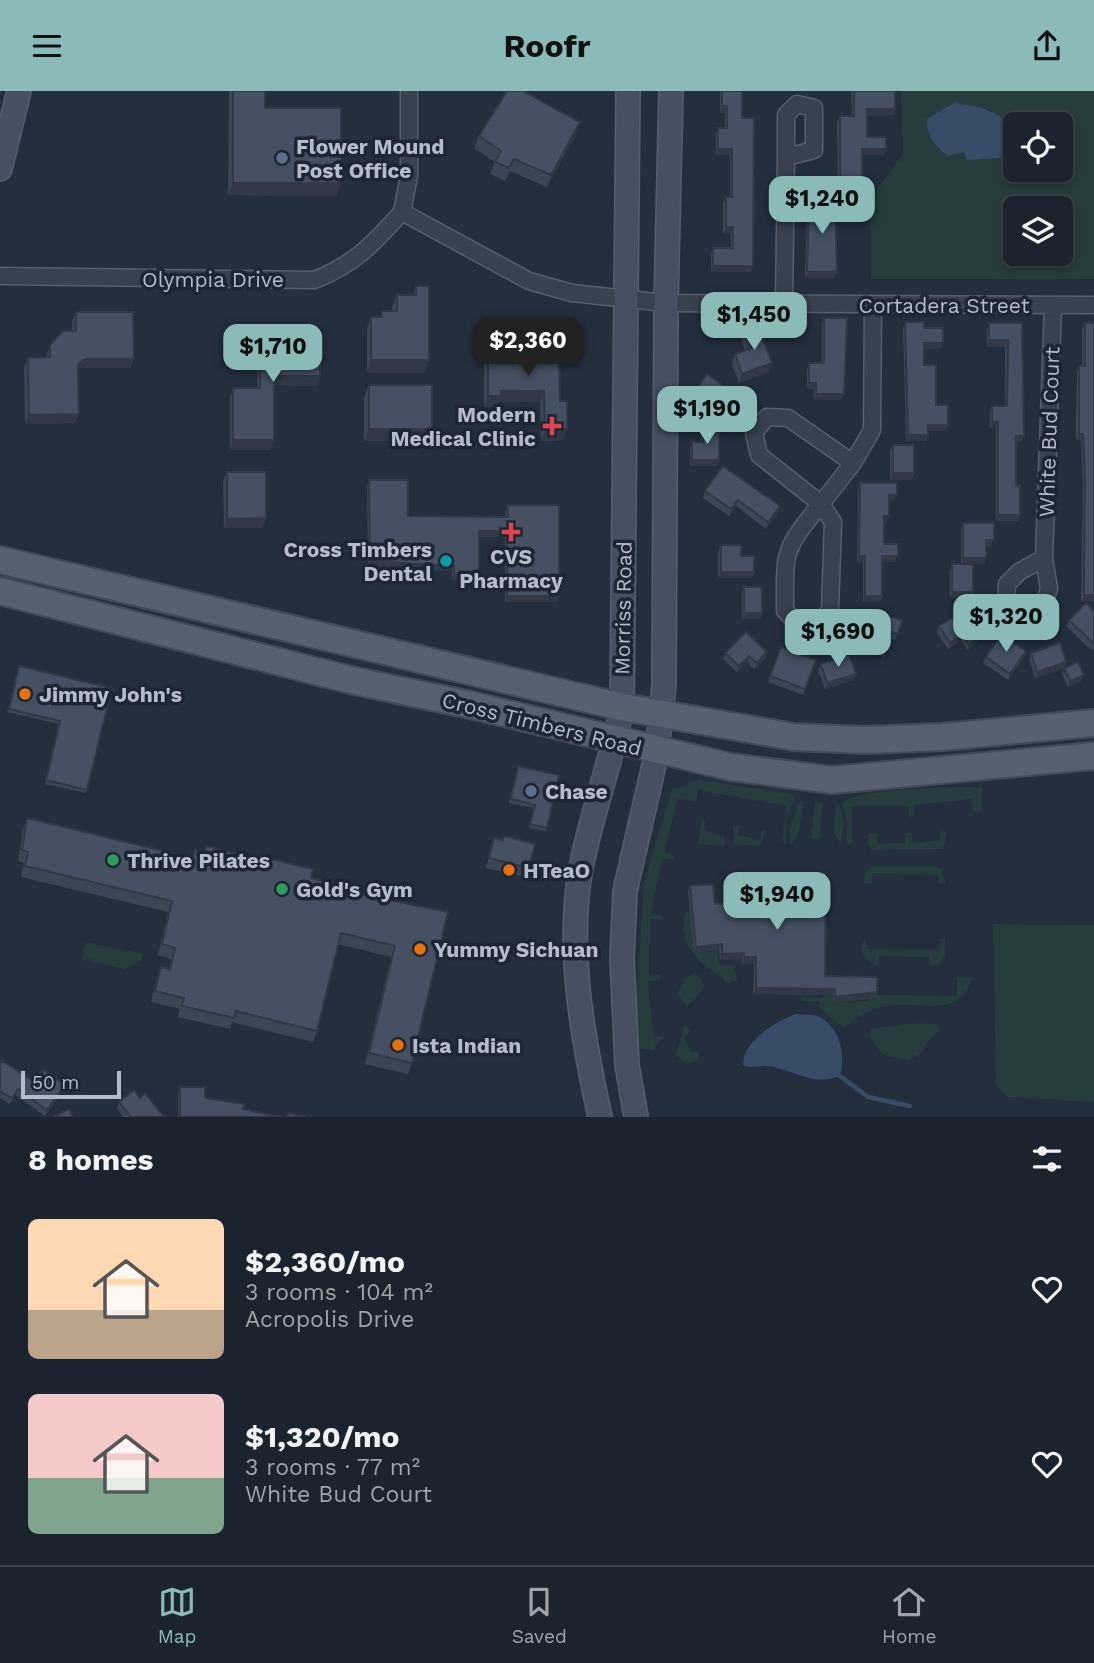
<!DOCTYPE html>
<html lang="en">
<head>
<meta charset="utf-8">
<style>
  :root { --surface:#1b232e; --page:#242b36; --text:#f1f3f6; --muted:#a0a4aa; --line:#39404a; --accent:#8bbbb9 }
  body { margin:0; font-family:"Work Sans",sans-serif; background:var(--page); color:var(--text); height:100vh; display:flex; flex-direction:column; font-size:26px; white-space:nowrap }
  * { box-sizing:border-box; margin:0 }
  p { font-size:23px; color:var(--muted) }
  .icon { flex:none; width:38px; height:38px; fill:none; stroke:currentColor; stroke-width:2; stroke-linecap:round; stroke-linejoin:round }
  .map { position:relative; height:1026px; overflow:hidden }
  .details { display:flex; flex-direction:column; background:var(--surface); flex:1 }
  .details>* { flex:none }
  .fabs { position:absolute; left:1003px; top:21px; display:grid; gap:14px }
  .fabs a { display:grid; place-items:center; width:70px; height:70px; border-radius:10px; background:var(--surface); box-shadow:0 4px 10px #0003,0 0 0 2px var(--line); font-size:35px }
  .scale { position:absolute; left:21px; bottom:18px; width:100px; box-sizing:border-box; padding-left:7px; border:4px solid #b4bcc9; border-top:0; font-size:19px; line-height:24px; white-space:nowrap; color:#b4bcc9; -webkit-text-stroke:5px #1d2633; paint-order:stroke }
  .price { position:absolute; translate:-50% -60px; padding:0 16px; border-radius:14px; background:var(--accent); color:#111; font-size:23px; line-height:46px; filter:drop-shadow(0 2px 4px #0008) }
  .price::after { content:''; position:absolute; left:50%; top:42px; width:21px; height:16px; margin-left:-10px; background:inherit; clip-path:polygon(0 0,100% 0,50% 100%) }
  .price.selected { background:#222; color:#fff }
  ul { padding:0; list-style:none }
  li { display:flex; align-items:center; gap:21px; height:175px; padding:0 28px }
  li span { display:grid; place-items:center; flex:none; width:196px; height:140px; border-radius:10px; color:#555 }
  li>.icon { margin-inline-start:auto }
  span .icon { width:84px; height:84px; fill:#fffc; stroke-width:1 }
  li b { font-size:30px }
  h2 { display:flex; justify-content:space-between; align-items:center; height:84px; padding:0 28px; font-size:30px }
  header { display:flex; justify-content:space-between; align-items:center; height:91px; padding:0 28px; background:var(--accent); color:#111; font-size:32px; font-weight:700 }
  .menu { display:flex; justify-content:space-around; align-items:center; height:98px; border-top:2px solid var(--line); background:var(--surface); font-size:19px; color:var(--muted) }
  .menu a { display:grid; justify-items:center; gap:4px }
  .menu .selected { color:var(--accent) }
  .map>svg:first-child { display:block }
</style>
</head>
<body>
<header><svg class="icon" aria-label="menu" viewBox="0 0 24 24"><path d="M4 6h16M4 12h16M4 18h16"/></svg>Roofr<svg class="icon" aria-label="share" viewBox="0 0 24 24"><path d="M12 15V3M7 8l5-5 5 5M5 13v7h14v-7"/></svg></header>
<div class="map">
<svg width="1094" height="1026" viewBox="0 0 1094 1026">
  <rect width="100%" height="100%" fill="#242f3e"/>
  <!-- green -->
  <path fill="#263c3f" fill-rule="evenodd" d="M901 0H1094V188H871V107L903 63ZM1015 33H1060V79H1015ZM1015 117H1060V163H1015Z
    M701 689 792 703 795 707 786 730V754L782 750 787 715 698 699 696 711 678 707 664 761 674 765 673 769 662 768 651 822 662 825V828H650L649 883 660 884V889L648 890 653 941 654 946 664 945 653 959 636 957 634 940 644 791 672 698Z
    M982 696V720H973L971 708 914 714 915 725 909 726 908 715H852V751L846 755 848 734 842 712C865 695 951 697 982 696Z
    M799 711H803C803 725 801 744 790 754V737Z
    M815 712H823L820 748 811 747Z
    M836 713H839L844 730 841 753 833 740Z
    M702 728 705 729 704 739 724 746 725 755 698 753Z
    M733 734 739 735 738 744 760 749 762 739H766L760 755 734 754Z
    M940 739 947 741 943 758 872 759 868 754 869 743 877 742V753L905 752V742L911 741 913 752 940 749Z
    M872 775H933L941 778 946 792 938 793 939 784 872 782V793L864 792 865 782Z
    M690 820 694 862 717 860 720 873 734 876 737 890H731V893L724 891V887C701 875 676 853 686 821Z
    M993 833 1094 834V1011L1008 1006 996 995Z
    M865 847 868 858 940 859V848H945V865L940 874 930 876 929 866 879 865V875C866 873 857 860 865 847Z
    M86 851 143 863 142 869 125 878 92 871 89 866 86 870 81 869Z
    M695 881 705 893 699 904 687 915 677 903 685 888Z
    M972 886C961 931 920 908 888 915 870 918 858 925 844 937L819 917 820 911 801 910V906L820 907 829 903 833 891V912L866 910 875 904 957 905V887Z
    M916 932 936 933 940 938 926 953 924 960 910 969 883 964 870 946 871 939 876 937Z
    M685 934 691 940 684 946 691 961 700 960 698 969 688 973 676 965Z"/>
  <!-- water -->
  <path fill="#394c67" d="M954 12 980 16 1006 28C1012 45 1012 54 999 67L967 69 964 61 948 65C934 53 927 46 927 28Z
    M796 923C803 924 813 923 819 926 840 936 846 964 840 984 814 998 791 976 765 975 756 975 751 978 743 974 743 950 775 931 796 923Z"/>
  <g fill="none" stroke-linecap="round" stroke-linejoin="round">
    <!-- stream -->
    <path stroke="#394c67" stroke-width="4.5" d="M836 982 868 1006 910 1015"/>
    <!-- street casing -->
    <g stroke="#565f6c" stroke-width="19">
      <path id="street" d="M797 13 814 17V59L786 66V24Z
        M402 121 529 190 572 202 666 212 1094 214
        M402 121 409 85V0
        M0 185 314 189C354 174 374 152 402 121
        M784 213 786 66
        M853 372 788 327 767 326 754 342 759 364 821 413 853 372 872 339 873 213
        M821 413 833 431 830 518 821 534 801 535 785 520C785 460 782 460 821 413Z
        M1044 467 1049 498 1041 520 1023 525 1006 512 1007 493 1019 481 1044 467 1053 214"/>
    </g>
    <!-- secondary casing -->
    <g stroke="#565f6c" stroke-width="26">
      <path id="secondary" d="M0 78 19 0
        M600 1026C583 948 567 862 580 782 590 726 611 673 622 616L628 0
        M636 1026 627 974 622 867 625 800 657 661 664 594 666 212 671 0"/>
    </g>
    <!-- primary casing -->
    <g stroke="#414a57" stroke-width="30">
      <path id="primary" d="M0 469 622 616 794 646 864 649 942 646 1094 632
        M0 500 355 590 471 614 731 676 832 689 1094 665"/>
    </g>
    <!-- street -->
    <use href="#street" stroke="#38414e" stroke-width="16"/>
    <!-- secondary -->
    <use href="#secondary" stroke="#465061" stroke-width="23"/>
    <!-- primary -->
    <use href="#primary" stroke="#56606e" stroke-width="26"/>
  </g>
  <!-- wall -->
  <path fill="#3b4654" d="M229 0H265V17L336 105 228 104Z
    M720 0H742V27L751 181H711V163L713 157H731V143H723V112L726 106H730V64H716V43L718 37H725V22H720Z
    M851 0H895L893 24 867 25V46L884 64H862L860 105H838L837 31 840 25H852Z
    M580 31 576 43 547 96 510 80 505 90 490 83 495 71 474 57 479 45Z
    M809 107 834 187H805L807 114Z
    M416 195 424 282H367V238L371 226H380L382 220H392V216L397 204H413Z
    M76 221 134 268 130 277H81L78 280 75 332 25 333 24 276 28 267 46 266 50 254 72 240V230Z
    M824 227 841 309H814V298H807V279L809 272H822V233Z
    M905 231 924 237 941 258H924V274L936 314 946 340H928L926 350H906L903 237Z
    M989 232H1022V351H1016V395L1018 430H996V337H990V321L992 315H1005V256H987V239Z
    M1085 232 1094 510H1081L1083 391 1081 349H1076V323L1077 281 1079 275H1082V238Z
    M744 238 772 272 768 281 739 292 732 273 735 263 745 260 741 247Z
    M261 246 320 285 317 295 274 294 271 359H230V306L233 297H257L258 255Z
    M488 247 510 262 560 310 563 349 541 350 540 311H499L497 316H484V258Z
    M369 294 427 350H364V306Z
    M733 301 731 307 722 320 712 313 703 326 687 315 689 309Z
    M703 338 717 375H690V358L692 351H701V344Z
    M893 354 912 389H890V360Z
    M227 381 263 437H224L223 390Z
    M369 389 408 425 505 426 506 419 508 414 559 505 557 511H505V446H479V483L477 489H452V480L368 476 367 394Z
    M860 392 894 410H889L887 432H884V453L895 471H882L880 511H863V471H857L858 399Z
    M705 400 780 415 778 422 766 438 736 415 729 425 703 407Z
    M963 432 991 455H986L984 473H961V438Z
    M721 454 741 465 752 487H718V460Z
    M952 473 970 507H950V480Z
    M744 496 760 528H742V502Z
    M963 520 977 552 967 559 961 550 948 558 937 542 939 535Z
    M1094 520V556L1091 559 1066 535 1069 529Z
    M868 527 902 529 895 549 890 547 884 566 859 558Z
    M781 556 816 569 803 604 768 591Z
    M1026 560 1024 566 1008 589 983 572 986 566Z
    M725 562 765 568 754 578 747 571 737 581 723 568Z
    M1031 562 1066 571 1064 577 1035 587 1029 568Z
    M821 573 853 589 825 598 818 579Z
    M19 575 112 597 86 702 45 693 59 633 7 621Z
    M1064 577 1081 590 1068 596 1062 583Z
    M517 678 547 737 546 740 529 737 533 717 509 712Z
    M27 727 192 767 195 759 204 761 206 755 311 787 351 801 448 821 412 972 408 983 365 973 391 866 338 853 317 940 313 951 232 931 230 938 178 926 180 918 151 911 157 887 161 876 169 878 171 868 158 864 168 821 21 786 24 772 18 770 23 738Z
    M494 747 502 749 529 777 526 786 486 777Z
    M755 783 825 885 877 901 875 907 833 912V904L753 903 754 873H742V868L720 869 719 859 694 862 688 801 690 795 715 813 753 810V789Z
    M0 970 35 991 62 1001 45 1025 15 1004 10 1013 0 1007Z
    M180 996 205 1007 243 1018 279 1026H178V1002Z
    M119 1011 164 1026H123L117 1017Z"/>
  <!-- shaded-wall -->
  <path fill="#303945" d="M722 15H727L725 22H720Z
    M867 18H895L893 24 865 25Z
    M580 31 576 43 547 96 551 84Z
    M718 58H732L730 64H716Z
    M862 58H886L884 64H860Z
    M233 92H341L336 105 228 104Z
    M840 98H862L860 105H838Z
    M726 136H733L731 143H723Z
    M713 175H753L751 181H711Z
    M807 181H837L834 187H805Z
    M989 249H1008L1005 256H987Z
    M924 252H943L941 258H922Z
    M85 268H134L130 277H81L74 283 78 273Z
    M371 269H429L424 282H367Z
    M772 272 768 281 739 292 742 283Z
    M274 285H320L317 295 271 294Z
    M809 292H816L814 298H807Z
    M501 300H544L540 311H499L497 316H484L488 305Z
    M733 301 731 307 722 320 724 314Z
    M816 303H844L841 309H814Z
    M714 307 712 313 703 326 705 320Z
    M79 323 75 332 25 333 29 324Z
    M992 331H998L996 337H990Z
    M928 334H948L946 340H926Z
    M369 338H432L427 350H364Z
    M567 338 563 349 541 350 545 339Z
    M1079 343H1083L1081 349H1076Z
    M908 344H928L926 350H906Z
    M1016 345H1024L1022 351H1013Z
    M233 349H274L271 359H230Z
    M692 369H719L717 375H690Z
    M893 382H914L912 389H890Z
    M889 404H897L894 410H887Z
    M738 409 736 415 729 425 731 418Z
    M780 415 778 422 766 438 768 431Z
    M998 424H1020L1018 430H996Z
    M884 425H889L887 432H882Z
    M266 427 263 437H224L227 428Z
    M479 440H507L505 446H477Z
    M986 449H994L991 455H984Z
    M859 465H865L863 471H857Z
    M882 465H898L895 471H880Z
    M963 467H986L984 473H961Z
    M370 470 454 475 452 480 368 476Z
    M721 481H754L752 487H718Z
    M454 483H479L477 489H452Z
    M952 501H973L970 507H950Z
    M1084 504H1094V510H1081Z
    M507 505H559L557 511H505Z
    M865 505H882L880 511H863Z
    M744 522H762L760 528H742Z
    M963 544 961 550 948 558 950 552Z
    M980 546 977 552 967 559 969 553Z
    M1026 560 1024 566 1008 589 1010 583Z
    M767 561 765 568 754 578 757 572Z
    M749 565 747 571 737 581 739 575Z
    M1066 571 1064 577 1035 587 1037 581Z
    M856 583 853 589 825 598 827 592Z
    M1084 584 1081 590 1068 596 1070 590Z
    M722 853 719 859 694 862 696 856Z
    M744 862 742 868 720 869 722 863Z
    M745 866H756L754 873H742Z
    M756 897 835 898 833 904 753 903Z
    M877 901 875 907 833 912 835 906Z
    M65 994 62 1001 45 1025 47 1019Z"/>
  <!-- building -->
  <path fill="#455162" stroke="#303945" stroke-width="2" d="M233 0H265V17H341V92H233Z
    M507 0H523L580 31 551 84 514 68 509 77 495 71 501 60 479 45Z
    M722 0H742V27H754L753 175H713V157H733V136H726V106H732V58H718V37H727V15H722Z
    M854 0H895V18H867V46H886V58H862V98H840V25H854Z
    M809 107H835L837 181H807Z
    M416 195H429V269H371V226H382V220H397V204H416Z
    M76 221H133L134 268H85L78 273 79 323 29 324 28 267 50 266V254L63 240H76Z
    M824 227H847L844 303H816V292H809V272H824Z
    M905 231H924V237H943V252H924V274H936V314H948V334H928V344H908Z
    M989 232H1022L1024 345H1016V395H1020V424H998V331H992V315H1007L1008 249H989Z
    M1085 232H1094V504H1084L1085 385 1083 343H1079V275H1085Z
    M757 233 772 272 742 283 735 263 752 257 744 238Z
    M261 246H321L320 285H274V349H233V297H260Z
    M488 247H510V262L559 258 560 310H567V338L545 339 544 300H501V305H488Z
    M707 283 733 301 724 314 714 307 705 320 689 309Z
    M369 294H432V338H369Z
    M703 338H719V369H692V351H703Z
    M893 354H914V382H893Z
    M723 375 780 415 768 431 738 409 731 418 705 400Z
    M227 381H266V427L227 428Z
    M369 389H408V425L508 426V414H559V505H507V440H479V483H454V475L370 470Z
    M860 392H897V404H889V425H884V453H898V465H882V505H865V465H859Z
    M963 432H994V449H986V467H963Z
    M721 454H741V465H754V481H721Z
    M952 473H973V501H952Z
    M744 496H762V522H744Z
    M1086 512 1094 520V553L1069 529Z
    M871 520 902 529 898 543 892 541 886 560 861 552Z
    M963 520 980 546 969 553 963 544 950 552 939 535Z
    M746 541 767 561 757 572 749 565 739 575 725 562Z
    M1001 543 1026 560 1010 583 986 566Z
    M1060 552 1066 571 1037 581 1031 562Z
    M781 556 816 569 805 598 770 585Z
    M849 563 856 583 827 592 821 573Z
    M1078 571 1084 584 1070 590 1064 577Z
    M19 575 112 597 87 699 46 689 60 630 9 618Z
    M518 675 559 684 547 737 530 733 535 714 511 708Z
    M27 727 193 767 195 759 205 761 206 755 264 769 267 767 313 778 311 787 352 797 351 801 448 821 412 972 369 962 395 855 341 842 317 940 236 920 234 927 182 915 184 907 155 900 161 876 170 878 175 857 162 853 172 810 25 775 28 761 22 759Z
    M504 745 535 753 529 777 489 767 494 747 503 749Z
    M826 782 825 885 877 886V901L835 906V898L756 897V866H745L744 862 722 863V853L696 856 690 795 713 793 715 813 755 810V783Z
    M0 970 4 971 35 991 44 979 65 994 47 1019 18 998 12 1007 0 1000Z
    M180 996H205V1007L244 1013 243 1018 279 1026H180Z
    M134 999 140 1007 145 1002 164 1026H131L119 1011Z
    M69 1018 73 1026H53Z
    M288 1022 306 1026H287Z"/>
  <!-- markers -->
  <g fill="#5c6f8a" stroke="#1d2633" stroke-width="2.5">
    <circle cx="282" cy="67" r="7"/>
    <circle cx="531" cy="700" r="7"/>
  </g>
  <g fill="#e0444e" stroke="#1d2633" stroke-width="2.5">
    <path d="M548.5 324.5h7v7h7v7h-7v7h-7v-7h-7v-7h7z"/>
    <path d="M507.5 430.5h7v7h7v7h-7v7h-7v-7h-7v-7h7z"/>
  </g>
  <circle fill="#0f9aa8" stroke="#1d2633" stroke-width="2.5" cx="446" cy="470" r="7"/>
  <g fill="#e8710a" stroke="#1d2633" stroke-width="2.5">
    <circle cx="25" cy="603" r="7"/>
    <circle cx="509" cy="779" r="7"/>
    <circle cx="420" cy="858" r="7"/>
    <circle cx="398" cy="954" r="7"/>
  </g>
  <g fill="#2e9e5b" stroke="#1d2633" stroke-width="2.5">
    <circle cx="113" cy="769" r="7"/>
    <circle cx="282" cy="798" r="7"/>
  </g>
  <g text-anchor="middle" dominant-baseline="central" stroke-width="7" stroke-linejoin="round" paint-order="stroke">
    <!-- poi labels -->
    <g font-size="21" font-weight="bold" fill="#b4bcc9" stroke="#1d2633" text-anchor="start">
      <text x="296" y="55">Flower Mound<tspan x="296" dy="24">Post Office</tspan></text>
      <text x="536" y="323" text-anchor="end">Modern<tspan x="536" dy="24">Medical Clinic</tspan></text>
      <text x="432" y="458" text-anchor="end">Cross Timbers<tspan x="432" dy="24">Dental</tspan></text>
      <text x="511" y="465" text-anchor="middle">CVS<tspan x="511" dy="24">Pharmacy</tspan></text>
      <text x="39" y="603">Jimmy John's</text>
      <text x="545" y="700">Chase</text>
      <text x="127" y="769">Thrive Pilates</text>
      <text x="523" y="779">HTeaO</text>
      <text x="296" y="798">Gold's Gym</text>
      <text x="434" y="858">Yummy Sichuan</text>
      <text x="412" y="954">Ista Indian</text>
    </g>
    <!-- street labels -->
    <g font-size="21" fill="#b4bcc9" stroke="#1d2633">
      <text x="213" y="188">Olympia Drive</text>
      <text x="944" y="214">Cortadera Street</text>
      <text transform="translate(1049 341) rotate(-88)">White Bud Court</text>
      <text transform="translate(623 517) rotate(-89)">Morriss Road</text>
      <text transform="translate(542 633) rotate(14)">Cross Timbers Road</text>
    </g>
  </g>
</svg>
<div class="fabs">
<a><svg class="icon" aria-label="locate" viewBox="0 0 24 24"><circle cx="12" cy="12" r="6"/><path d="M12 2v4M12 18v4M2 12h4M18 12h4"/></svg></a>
<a><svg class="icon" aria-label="layers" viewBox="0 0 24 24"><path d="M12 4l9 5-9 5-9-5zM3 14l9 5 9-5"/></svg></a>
</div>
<div class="scale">50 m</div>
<b class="price" style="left:822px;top:145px">$1,240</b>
<b class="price" style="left:754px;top:261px">$1,450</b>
<b class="price selected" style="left:528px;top:287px">$2,360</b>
<b class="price" style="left:273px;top:293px">$1,710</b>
<b class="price" style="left:707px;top:355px">$1,190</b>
<b class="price" style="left:1006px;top:563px">$1,320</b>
<b class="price" style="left:838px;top:578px">$1,690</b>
<b class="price" style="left:777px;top:841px">$1,940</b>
</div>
<section class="details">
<h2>8 homes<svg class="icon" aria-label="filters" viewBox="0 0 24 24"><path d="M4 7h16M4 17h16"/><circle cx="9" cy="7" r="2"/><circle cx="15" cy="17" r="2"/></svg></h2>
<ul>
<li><span style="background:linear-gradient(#ffd9b3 65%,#b9a48a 0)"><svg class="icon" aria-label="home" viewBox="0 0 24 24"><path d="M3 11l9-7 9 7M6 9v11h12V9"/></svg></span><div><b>$2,360/mo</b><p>3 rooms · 104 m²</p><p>Acropolis Drive</p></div><svg class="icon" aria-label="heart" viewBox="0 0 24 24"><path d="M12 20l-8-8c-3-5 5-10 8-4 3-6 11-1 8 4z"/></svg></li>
<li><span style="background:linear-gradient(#f6c9c9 60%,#7fa58c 0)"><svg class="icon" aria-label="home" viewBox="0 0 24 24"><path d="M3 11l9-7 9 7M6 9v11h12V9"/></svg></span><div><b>$1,320/mo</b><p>3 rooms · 77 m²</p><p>White Bud Court</p></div><svg class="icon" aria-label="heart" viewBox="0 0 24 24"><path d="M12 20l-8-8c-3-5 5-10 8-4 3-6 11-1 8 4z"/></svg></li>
</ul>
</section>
<nav class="menu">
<a class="selected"><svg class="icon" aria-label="map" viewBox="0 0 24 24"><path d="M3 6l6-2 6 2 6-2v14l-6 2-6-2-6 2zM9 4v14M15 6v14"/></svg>Map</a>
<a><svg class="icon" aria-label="saved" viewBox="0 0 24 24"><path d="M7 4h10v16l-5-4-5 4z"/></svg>Saved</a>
<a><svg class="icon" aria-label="home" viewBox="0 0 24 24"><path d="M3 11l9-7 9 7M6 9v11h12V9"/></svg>Home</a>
</nav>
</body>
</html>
